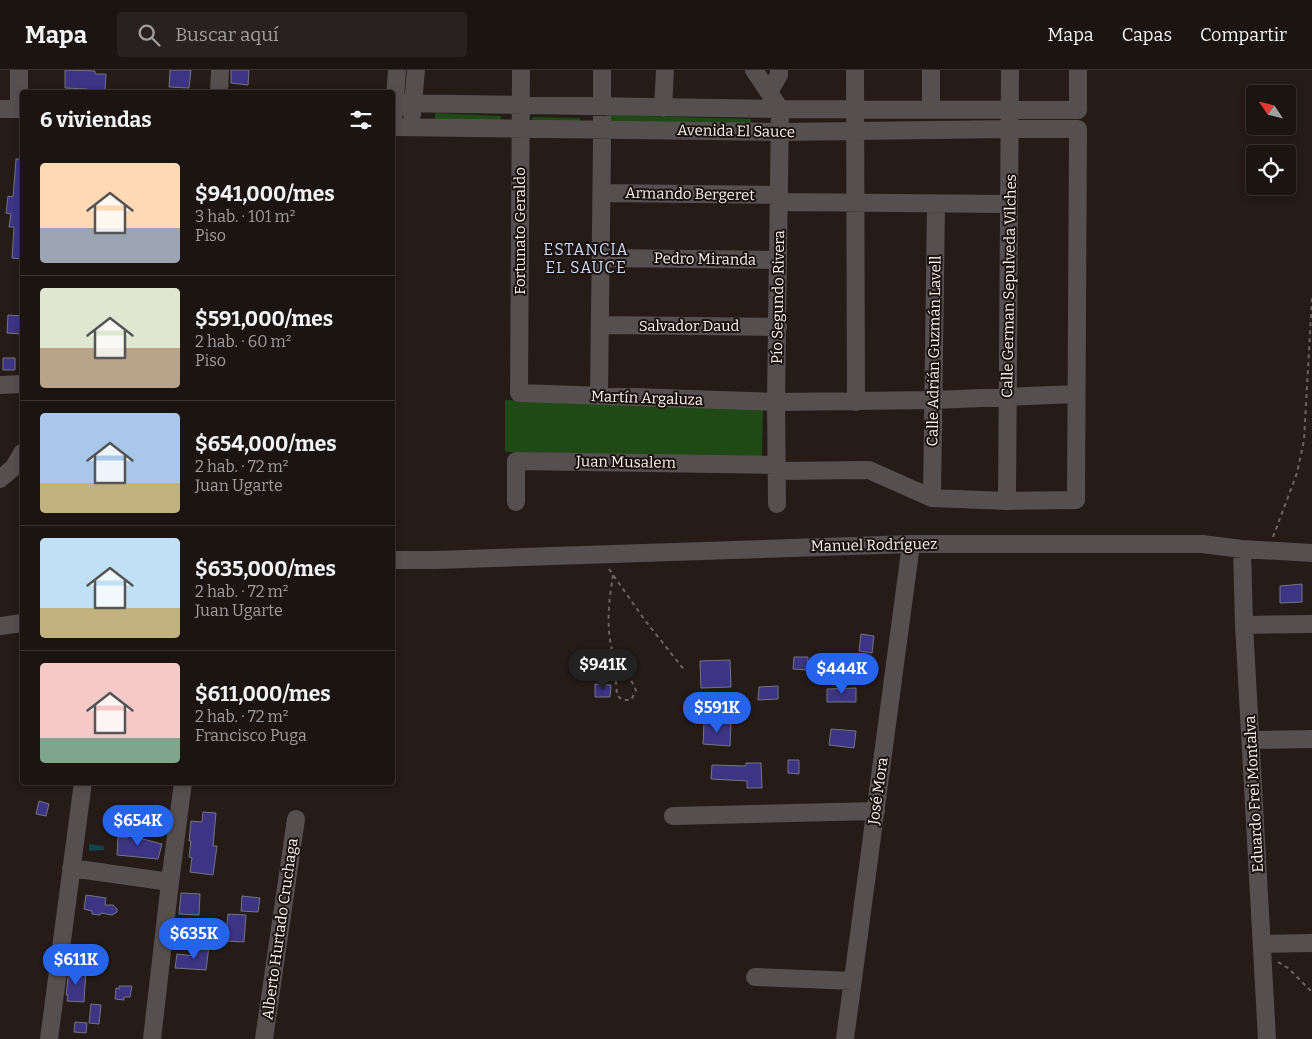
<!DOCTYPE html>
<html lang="es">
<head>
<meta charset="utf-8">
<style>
  :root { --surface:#1c1411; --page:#29211f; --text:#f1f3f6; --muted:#a09e9f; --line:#3a3331; --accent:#2563eb }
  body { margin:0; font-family:Bitter,serif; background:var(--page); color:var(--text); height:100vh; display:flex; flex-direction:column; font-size:19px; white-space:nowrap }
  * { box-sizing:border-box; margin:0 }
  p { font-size:16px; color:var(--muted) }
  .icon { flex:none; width:28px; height:28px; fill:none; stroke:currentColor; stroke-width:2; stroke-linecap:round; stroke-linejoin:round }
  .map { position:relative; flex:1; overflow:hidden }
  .sheet { position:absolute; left:20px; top:20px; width:375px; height:695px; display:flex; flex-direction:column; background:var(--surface); border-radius:5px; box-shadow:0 2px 8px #0003,0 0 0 1px var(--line) }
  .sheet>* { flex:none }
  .needle { width:32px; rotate:305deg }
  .fabs { position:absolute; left:1246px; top:15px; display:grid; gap:10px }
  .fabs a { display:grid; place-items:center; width:50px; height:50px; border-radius:5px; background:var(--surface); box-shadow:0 2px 8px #0003,0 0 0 1px var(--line); font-size:25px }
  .price { position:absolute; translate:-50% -42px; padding:0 11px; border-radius:18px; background:var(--accent); color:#fff; font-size:16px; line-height:32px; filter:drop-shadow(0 1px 2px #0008) }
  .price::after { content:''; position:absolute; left:50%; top:30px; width:15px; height:11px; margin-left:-8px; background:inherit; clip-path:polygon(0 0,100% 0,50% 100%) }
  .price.selected { background:#222; color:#fff }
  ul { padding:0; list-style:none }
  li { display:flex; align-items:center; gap:15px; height:125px; padding:0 20px }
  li+li { border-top:1px solid var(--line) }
  li span { display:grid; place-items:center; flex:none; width:140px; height:100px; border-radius:5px; color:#555 }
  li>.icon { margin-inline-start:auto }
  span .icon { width:60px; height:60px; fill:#fffc; stroke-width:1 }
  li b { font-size:21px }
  h2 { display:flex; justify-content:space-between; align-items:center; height:60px; padding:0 20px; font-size:21px }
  header { display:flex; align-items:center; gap:30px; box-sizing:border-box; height:70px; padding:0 25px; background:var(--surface); border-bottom:1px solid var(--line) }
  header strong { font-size:24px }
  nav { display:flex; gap:28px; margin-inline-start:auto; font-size:18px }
  .search { width:350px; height:45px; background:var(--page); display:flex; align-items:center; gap:12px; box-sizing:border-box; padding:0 18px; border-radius:5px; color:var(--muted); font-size:19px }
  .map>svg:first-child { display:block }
</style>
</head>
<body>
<header>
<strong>Mapa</strong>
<div class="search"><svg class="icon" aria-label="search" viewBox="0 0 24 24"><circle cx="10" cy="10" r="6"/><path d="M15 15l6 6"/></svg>Buscar aquí</div>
<nav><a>Mapa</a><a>Capas</a><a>Compartir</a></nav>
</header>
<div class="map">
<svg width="1312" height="969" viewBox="0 0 1312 969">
  <rect width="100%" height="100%" fill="#251b17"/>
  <!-- green -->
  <path fill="#1f4a15" d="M435 43 501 46V52L435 49Z
    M607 45 751 49V57L607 53Z
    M532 47 580 48V53L532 52Z
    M505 330 763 338 762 387 505 382Z"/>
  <!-- water -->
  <path fill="#14424a" d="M89 774 104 776V780L89 781Z"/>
  <!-- building -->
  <path fill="#3d3483" stroke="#747580" d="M65 0 95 1V4H106L105 22H87V19L65 18Z
    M170 0H191L189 18 169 17Z
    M231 0H249L248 15 231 13Z
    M16 89H22V189L12 188 14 157H9L11 144 6 143 8 126 13 127Z
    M8 245 22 246 21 264 7 263Z
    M3 288H15V300H3Z
    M1302 514V532L1280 533V516Z
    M861 564 874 566 872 583 859 581Z
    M794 587H808L807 600 793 599Z
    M730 590 731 617 701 618 700 591Z
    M595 614 611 615 610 627H595Z
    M778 616V629L758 630 759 617Z
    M856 618V632H827V619Z
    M704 652 731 654 730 676 703 674Z
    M831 659 856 661 854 678 829 675Z
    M788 690H799V704L788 703Z
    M746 693H761L762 718H747V711L711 709 712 695 746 696Z
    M39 731 49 734 46 746 36 744Z
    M203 742 216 743 213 776H217L213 805 190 802 192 788 189 787 191 771H189L191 751 202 752Z
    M128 760 139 761V768L162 774 158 789 117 785 118 767 127 768Z
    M181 823 200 824 199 845 179 844Z
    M86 825 106 828 105 835H113L117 839V842L112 845 101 843 100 845 92 844V841L84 839Z
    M242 826 260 828 258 842 241 841Z
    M228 844 246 845 244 872 225 871Z
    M197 875 209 876 206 900 175 898 177 884 196 886Z
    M69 900 86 901 84 932 67 931 68 925H66Z
    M119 916H132L130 927H124V930L115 929 116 918 119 919Z
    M91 934 101 935 99 954 89 953Z
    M75 952 87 953 86 963 74 962Z"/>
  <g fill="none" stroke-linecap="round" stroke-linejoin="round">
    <!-- path -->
    <path stroke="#6e6561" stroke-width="2" stroke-dasharray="4 4" stroke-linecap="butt" d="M1273 467 1297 403 1304 370 1312 228
      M609 499 644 549 685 601
      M613 505C609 530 605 561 614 586 619 599 632 607 636 621L631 630H622L617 625 614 586
      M1278 892 1288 898 1312 922"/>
    <!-- minor -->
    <path stroke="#554f50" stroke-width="18" d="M521 0 519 323 776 332 934 330 1076 324
      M754 0 780 39 776 332 777 434
      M855 0 856 332
      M219 22 220 0
      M769 22 779 5V0
      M395 33 780 39 1078 40V0
      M663 38 665 0
      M0 39H22
      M19 39V0
      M931 39V0
      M394 44 397 0
      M412 45 416 0
      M393 57 780 62 1010 59H1078L1076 430 1007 431 932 428 869 400 777 401
      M602 123 779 125
      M779 132 1009 134
      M601 188 778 190
      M600 255 778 257
      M0 315 22 314
      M599 326 602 72V0
      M0 409 14 397 22 383
      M932 428 936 134
      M1007 431 1010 0
      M516 432V391L777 395
      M1242 479 1244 555 1267 969
      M392 490H435L911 474H1202L1242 479 1312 483
      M1244 555 1312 554
      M0 556 22 553
      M1251 670 1312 669
      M673 746 876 741
      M71 798 170 812
      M1262 874 1312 873
      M755 907 853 911
      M49 969 83 712
      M152 969 170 812 183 712
      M264 969 296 749
      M845 969 911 474"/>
  </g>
  <g text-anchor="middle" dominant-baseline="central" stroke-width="4" stroke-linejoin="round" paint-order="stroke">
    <!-- street labels -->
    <g font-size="15" fill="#faf3f0" stroke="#1b120e">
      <text transform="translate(736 61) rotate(1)">Avenida El Sauce</text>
      <text transform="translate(690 124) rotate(1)">Armando Bergeret</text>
      <text transform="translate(520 161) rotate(-90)">Fortunato Geraldo</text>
      <text transform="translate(705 189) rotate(1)">Pedro Miranda</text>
      <text transform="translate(1009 216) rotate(-89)">Calle German Sepulveda Vilches</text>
      <text transform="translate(778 227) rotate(-89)">Pío Segundo Rivera</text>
      <text x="689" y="256">Salvador Daud</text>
      <text transform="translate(934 281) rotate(-89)">Calle Adrián Guzmán Lavell</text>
      <text transform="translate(647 328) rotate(2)">Martín Argaluza</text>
      <text transform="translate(626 392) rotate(1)">Juan Musalem</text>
      <text transform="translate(874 475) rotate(-1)">Manuel Rodríguez</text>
      <text transform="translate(878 721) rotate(-82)">José Mora</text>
      <text transform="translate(1254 724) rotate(-93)">Eduardo Frei Montalva</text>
      <text transform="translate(280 859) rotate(-82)">Alberto Hurtado Cruchaga</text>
    </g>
    <!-- neighbourhood labels -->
    <g font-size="16" letter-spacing="1" fill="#cdddf8" stroke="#1b120e">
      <text x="586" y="179">ESTANCIA<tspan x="586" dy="18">EL SAUCE</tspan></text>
    </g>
  </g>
</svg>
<div class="fabs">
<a><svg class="needle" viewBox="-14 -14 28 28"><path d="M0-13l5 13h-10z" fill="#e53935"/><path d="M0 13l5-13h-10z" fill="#a09e9f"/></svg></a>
<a><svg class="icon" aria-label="locate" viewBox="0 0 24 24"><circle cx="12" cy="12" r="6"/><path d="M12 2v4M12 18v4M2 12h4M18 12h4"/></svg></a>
</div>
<b class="price selected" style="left:603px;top:621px">$941K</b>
<b class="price" style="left:842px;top:625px">$444K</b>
<b class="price" style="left:717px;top:664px">$591K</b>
<b class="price" style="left:138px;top:777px">$654K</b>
<b class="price" style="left:194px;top:890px">$635K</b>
<b class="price" style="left:76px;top:916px">$611K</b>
<section class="sheet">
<h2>6 viviendas<svg class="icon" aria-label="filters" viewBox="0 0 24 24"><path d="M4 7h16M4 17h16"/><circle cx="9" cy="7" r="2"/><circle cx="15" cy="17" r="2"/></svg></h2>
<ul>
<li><span style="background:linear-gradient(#ffd9b3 65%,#9aa5b1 0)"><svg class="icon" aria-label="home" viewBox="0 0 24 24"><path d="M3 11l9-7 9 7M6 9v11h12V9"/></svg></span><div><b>$941,000/mes</b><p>3 hab. · 101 m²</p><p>Piso</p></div></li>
<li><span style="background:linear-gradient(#dfe7d0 60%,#b9a48a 0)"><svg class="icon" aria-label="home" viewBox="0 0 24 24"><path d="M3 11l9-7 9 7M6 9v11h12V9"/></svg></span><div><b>$591,000/mes</b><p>2 hab. · 60 m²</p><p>Piso</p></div></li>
<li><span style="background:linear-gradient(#a9c7e8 70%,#c2b280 0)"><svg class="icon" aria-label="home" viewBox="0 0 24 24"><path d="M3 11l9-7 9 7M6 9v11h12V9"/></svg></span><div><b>$654,000/mes</b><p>2 hab. · 72 m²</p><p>Juan Ugarte</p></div></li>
<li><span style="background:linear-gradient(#bfe0f5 70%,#c2b280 0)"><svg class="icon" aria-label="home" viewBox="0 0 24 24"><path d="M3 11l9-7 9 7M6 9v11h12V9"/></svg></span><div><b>$635,000/mes</b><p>2 hab. · 72 m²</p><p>Juan Ugarte</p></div></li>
<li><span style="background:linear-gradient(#f6c9c9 75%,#7fa58c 0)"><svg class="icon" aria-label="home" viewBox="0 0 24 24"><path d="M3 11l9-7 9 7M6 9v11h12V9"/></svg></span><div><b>$611,000/mes</b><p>2 hab. · 72 m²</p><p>Francisco Puga</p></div></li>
</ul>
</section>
</div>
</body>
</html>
